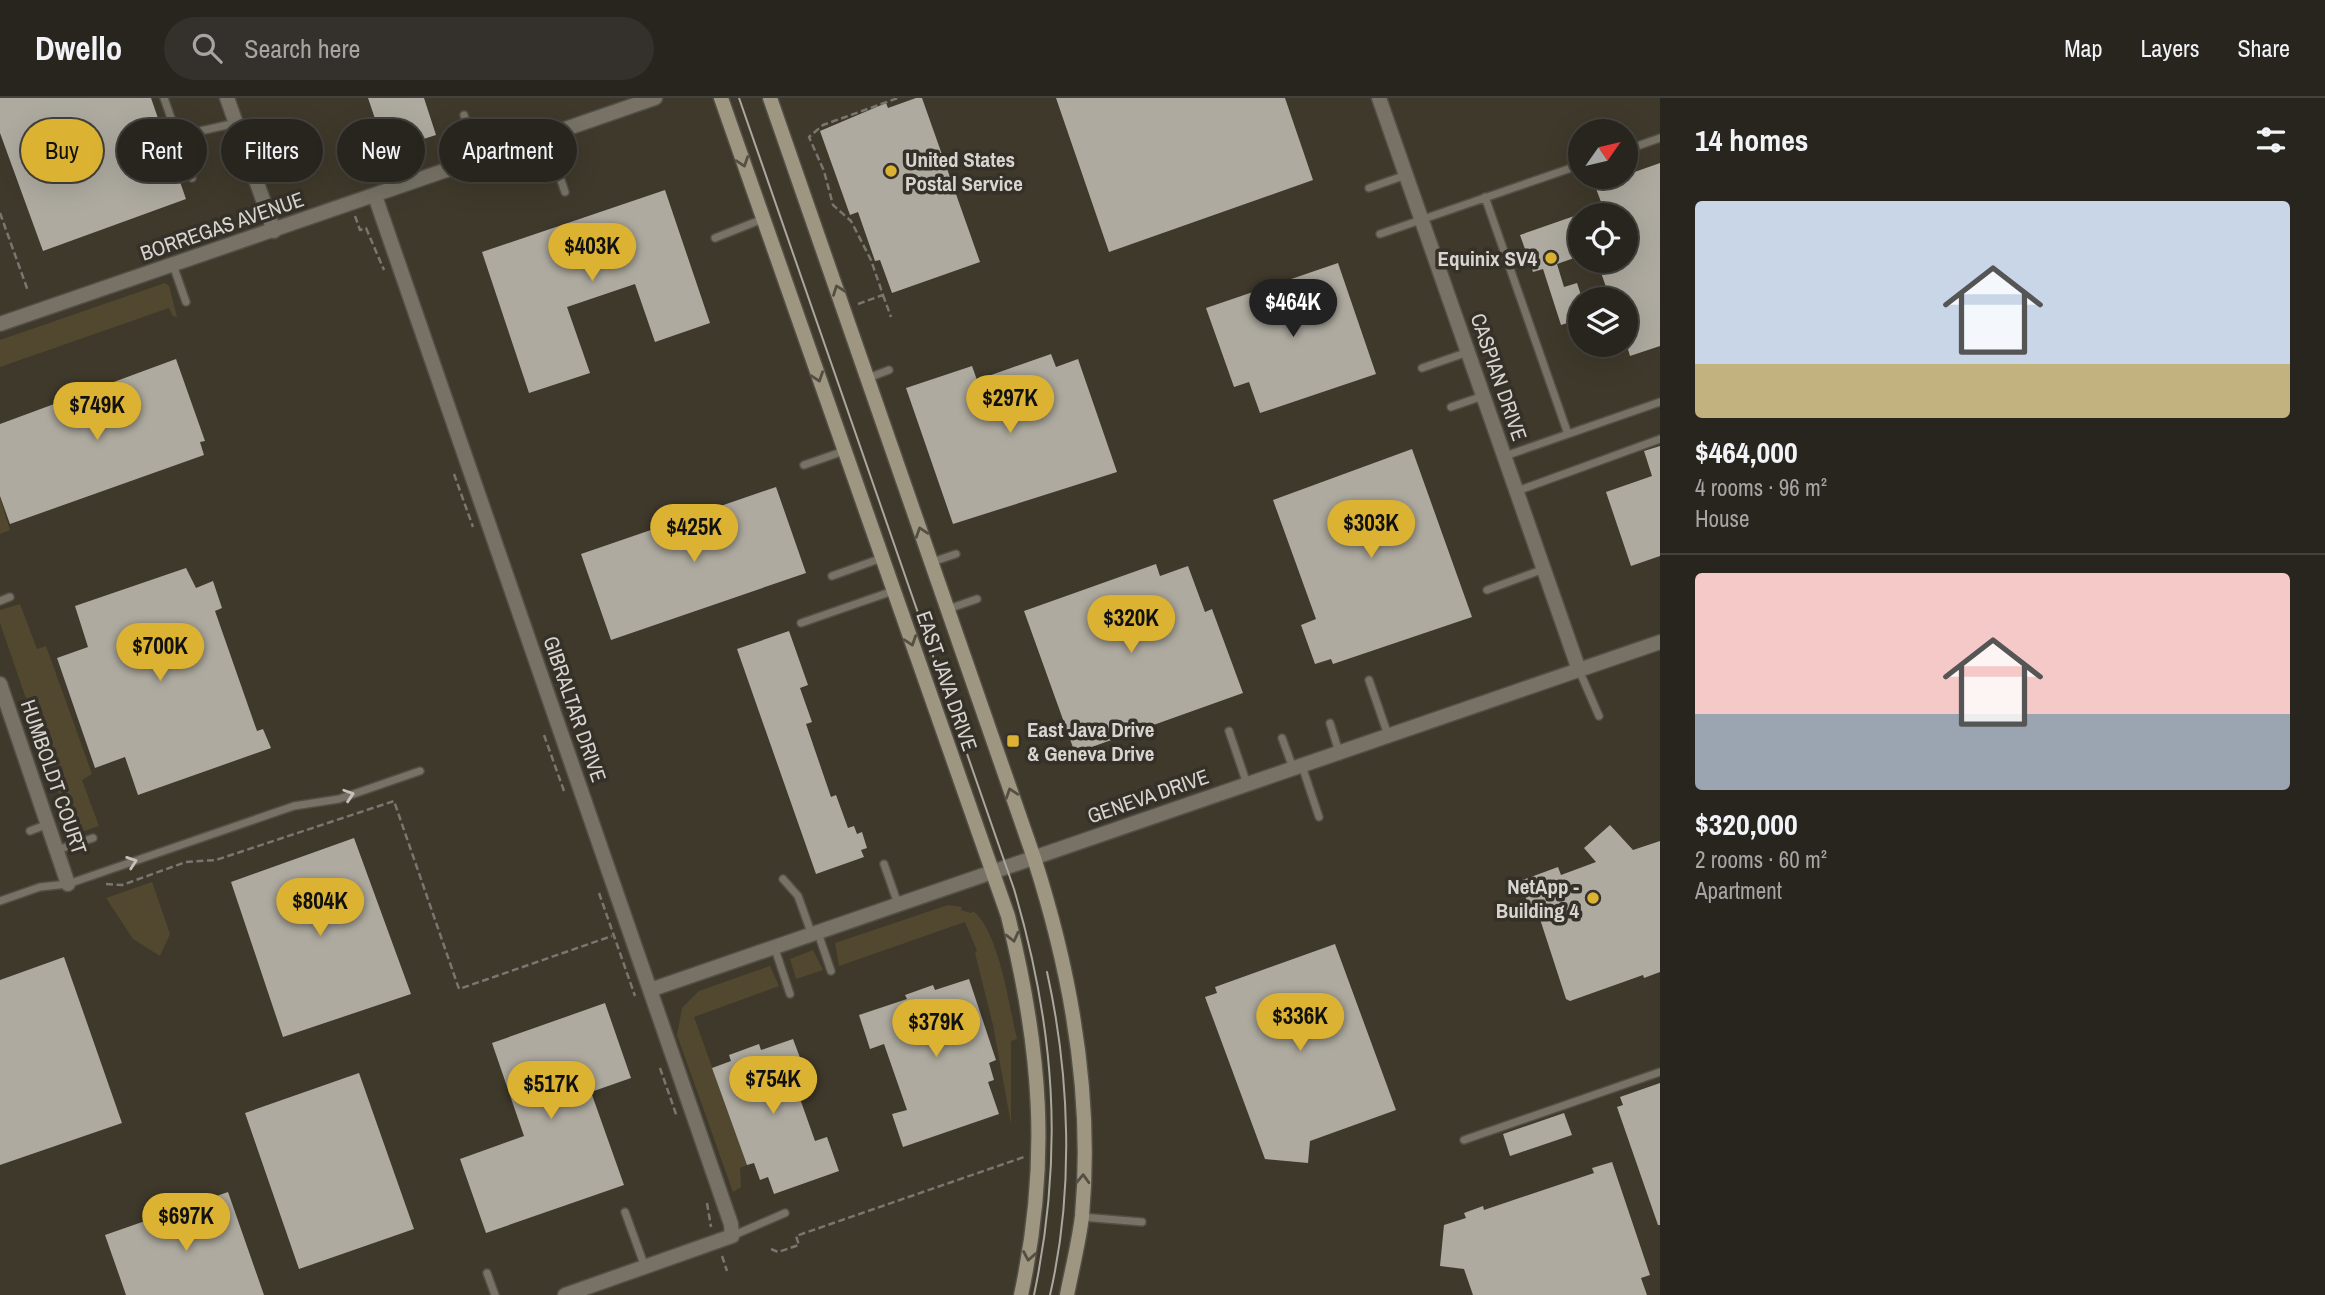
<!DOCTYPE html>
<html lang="en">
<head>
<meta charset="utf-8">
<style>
  :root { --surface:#28251f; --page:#34312c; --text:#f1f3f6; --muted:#a5a5a4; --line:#44423d; --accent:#dcb233 }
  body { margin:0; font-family:"Archivo Narrow",sans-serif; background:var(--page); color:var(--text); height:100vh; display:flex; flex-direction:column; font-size:26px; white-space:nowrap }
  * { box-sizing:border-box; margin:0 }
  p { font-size:23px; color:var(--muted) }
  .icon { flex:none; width:38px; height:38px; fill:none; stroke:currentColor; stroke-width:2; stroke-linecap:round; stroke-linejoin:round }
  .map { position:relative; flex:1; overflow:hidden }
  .sheet { display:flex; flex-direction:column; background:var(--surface); width:665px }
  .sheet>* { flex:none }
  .banner { position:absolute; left:21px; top:21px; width:665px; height:63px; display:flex; gap:14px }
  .needle { width:46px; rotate:56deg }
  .controls { position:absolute; left:1568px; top:21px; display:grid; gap:14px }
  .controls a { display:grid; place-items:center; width:70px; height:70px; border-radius:50%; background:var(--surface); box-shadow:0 7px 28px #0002,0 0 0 2px var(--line); font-size:35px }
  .price { position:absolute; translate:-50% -60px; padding:0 16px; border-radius:24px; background:var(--accent); color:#111; font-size:23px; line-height:46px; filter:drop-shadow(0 2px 4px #0008) }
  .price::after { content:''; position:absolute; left:50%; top:42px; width:21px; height:16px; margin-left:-10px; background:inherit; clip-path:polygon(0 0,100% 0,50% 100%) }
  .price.selected { background:#222; color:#fff }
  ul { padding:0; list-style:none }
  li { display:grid; align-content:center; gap:14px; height:371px; padding:0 35px }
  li+li { border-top:2px solid var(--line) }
  li span { display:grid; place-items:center; height:217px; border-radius:7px; color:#555 }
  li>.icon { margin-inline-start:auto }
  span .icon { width:126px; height:126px; fill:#fffc; stroke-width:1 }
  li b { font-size:30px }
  h2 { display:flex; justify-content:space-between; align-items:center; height:84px; padding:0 35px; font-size:30px }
  .chip { padding:0 24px; border-radius:32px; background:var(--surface); box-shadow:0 7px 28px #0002,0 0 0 2px var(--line); font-size:24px; line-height:63px }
  .chip.selected { background:var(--accent); color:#111 }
  header { display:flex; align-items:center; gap:42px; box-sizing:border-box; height:98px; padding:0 35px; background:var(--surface); border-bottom:2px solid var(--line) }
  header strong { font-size:33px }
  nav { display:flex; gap:38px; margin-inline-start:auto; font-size:24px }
  .search { width:490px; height:63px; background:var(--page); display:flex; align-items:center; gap:18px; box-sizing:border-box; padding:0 24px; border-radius:38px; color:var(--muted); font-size:26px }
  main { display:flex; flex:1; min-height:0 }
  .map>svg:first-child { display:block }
</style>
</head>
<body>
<header>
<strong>Dwello</strong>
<div class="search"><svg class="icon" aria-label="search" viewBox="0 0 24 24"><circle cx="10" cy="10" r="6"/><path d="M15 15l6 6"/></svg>Search here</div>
<nav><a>Map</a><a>Layers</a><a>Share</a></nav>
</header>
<main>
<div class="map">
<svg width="1660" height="1197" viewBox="0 0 1660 1197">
  <rect width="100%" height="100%" fill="#353129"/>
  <!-- built -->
  <path fill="#3f392b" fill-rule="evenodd" d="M0 0H1660V1197H0ZM1580 33H1626V79H1580ZM1580 117H1626V163H1580ZM1580 201H1626V247H1580Z"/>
  <!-- green -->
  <path fill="#52482f" d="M165 185 169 188 177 219 173 218 169 210 0 269V242Z
    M0 400 10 432 0 436Z
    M20 506 37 551 46 548 92 676 82 682 99 728 73 737 0 525V512Z
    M152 784 170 836 160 858 133 841 106 800Z
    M948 807 962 809 961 812 971 815 973 813C999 833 1009 908 1017 941L1011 943V1026L993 927 975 855 977 853 965 824 839 868 835 845Z
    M813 852 823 872 796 881 790 861Z
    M770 868 779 888 694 919 747 1067 740 1070 741 1089 733 1094 677 937 682 910 699 893Z"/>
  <!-- building -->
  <path fill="#aeaaa0" d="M0 0H151L186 101 43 153 0 35Z
    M368 0H424L436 37 386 53Z
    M916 0H922L980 164 892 195 880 162 875 163 858 114 850 117 820 33 886 5 888 10Z
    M1056 0H1285L1313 82 1109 154Z
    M1660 65V248L1630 258 1626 245V201H1580V221L1561 227 1543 171 1533 174 1520 137 1580 116V158L1557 166 1564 189 1577 185 1581 197 1606 189 1597 163H1626V117H1606L1595 88Z
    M665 92 710 225 655 244 635 186 567 209 590 275 529 295 482 154Z
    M1338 165 1376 276 1260 315 1249 284 1234 289 1206 210Z
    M1051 256 1056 269 1078 261 1117 374 953 426 906 290 972 268 977 282Z
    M176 261 205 343 200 344 204 357 10 426 0 398V326Z
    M1660 348V458L1631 468 1606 394 1652 378 1644 353Z
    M1412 351 1472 519 1333 566 1331 561 1315 566 1301 527 1316 521 1273 402Z
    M776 389 806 475 611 542 581 456Z
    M1156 466 1160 478 1188 468 1205 514 1212 511 1243 595 1075 655 1024 513Z
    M186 470 196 490 213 483 222 510 215 513 257 633 263 631 271 650 138 697 125 659 95 670 57 560 88 549 75 508Z
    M789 533 808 587 800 590 812 624 806 626 831 699 836 697 848 730 854 728 857 736 862 734 867 750 861 752 864 759 816 776 737 551Z
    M1610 727 1633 752 1660 743V874L1644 880 1643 877 1570 903 1566 901 1539 818 1533 820 1520 783 1558 769 1561 777 1596 764 1584 750Z
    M354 740 411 896 283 939 231 784Z
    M1335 846 1396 1012 1310 1043 1308 1065 1265 1061 1205 899 1217 895 1215 889Z
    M64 859 122 1025 0 1067V882Z
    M969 881 996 962 989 965 994 982 988 984 999 1016 903 1049 892 1016 907 1012 884 946 870 951 859 917 907 901 905 897 933 887 935 892Z
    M605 905 631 980 591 994 624 1087 486 1135 460 1061 524 1038 492 945Z
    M793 941 805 973 792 978 815 1043 827 1039 839 1073 774 1096 768 1079 760 1082 754 1065 747 1067 712 970 731 963 729 957 759 946 761 952Z
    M359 975 414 1131 299 1171 245 1015Z
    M1660 985V1127H1658L1617 1009 1623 1007 1620 999Z
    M1564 1015 1572 1037 1510 1058 1503 1036Z
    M1612 1064 1650 1177 1641 1180 1647 1197H1473L1464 1171 1440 1168 1444 1127 1466 1120 1464 1115 1483 1108 1484 1112 1594 1075 1592 1070Z
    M228 1094 264 1197H126L105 1137Z"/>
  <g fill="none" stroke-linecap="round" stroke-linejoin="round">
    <!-- service casing -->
    <g stroke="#524f47" stroke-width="10">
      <path id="service" d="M164 0 192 80
        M464 17 479 62
        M178 38 236 25
        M546 39 565 94
        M1626 52 1660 40
        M1369 90 1406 77
        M1485 99 1568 336
        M1380 136 1580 67
        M715 140 763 121
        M173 167 186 204
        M1422 270 1468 254
        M868 280 889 272
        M1451 309 1483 298
        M1505 358 1660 304
        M804 367 844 353
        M1517 393 1660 341
        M932 464 956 456
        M832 478 882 460
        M1487 492 1544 471
        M0 503 10 499
        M948 511 977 501
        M801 525 893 493
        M1579 572 1599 618
        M1369 582 1388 637
        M1330 625 1339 654
        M1229 633 1247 686
        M1282 640 1293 670
        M1302 668 1319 719
        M30 733 48 726
        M57 752 93 740
        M884 766 898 806
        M783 781 798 798 812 837
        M0 803 40 789 68 786 294 708 339 701 420 673
        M818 835 831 873
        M775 851 790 896
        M1464 1042 1660 974
        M625 1114 645 1169
        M1082 1119 1142 1124
        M732 1138 785 1115
        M487 1175 495 1197"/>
    </g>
    <!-- minor casing -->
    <g stroke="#524f47" stroke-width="17">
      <path id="minor" d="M227 0 274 133
        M1379 0 1579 572
        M375 98 731 1126 732 1138 565 1197
        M0 586 68 786
        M650 892 1660 544"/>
    </g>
    <!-- tertiary casing -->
    <g stroke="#524f47" stroke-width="17">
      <path id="tertiary" d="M0 226 655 0"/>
    </g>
    <!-- secondary casing -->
    <g stroke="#524f47" stroke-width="17">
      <path id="secondary" d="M721 0 1008 818C1041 951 1050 1063 1021 1197
        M770 0 1034 760C1071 875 1093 996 1082 1118 1079 1144 1072 1171 1067 1197"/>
    </g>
    <!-- path -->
    <path stroke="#79756f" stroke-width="2.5" stroke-dasharray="7 3.5" stroke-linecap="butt" d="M0 115 28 193
      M355 118 360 132 367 130
      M366 130 384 172
      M883 197 891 219
      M858 206 883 197 871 162 851 123 833 107 824 73 809 39 823 27 898 0
      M454 376 473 429
      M544 637 564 693
      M106 786 122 787 186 764 216 762 394 703 459 891 612 838
      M599 795 635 898
      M660 970 677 1019
      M707 1105 711 1129
      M771 1151 778 1154 799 1147 796 1138 1024 1059
      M722 1158 727 1173"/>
    <!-- service -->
    <use href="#service" stroke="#777265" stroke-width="7"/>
    <!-- minor -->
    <use href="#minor" stroke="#777265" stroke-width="14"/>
    <!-- tertiary -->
    <use href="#tertiary" stroke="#777265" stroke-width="14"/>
    <!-- secondary -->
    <use href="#secondary" stroke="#9e9681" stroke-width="14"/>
    <!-- tram -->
    <path stroke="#aaa7a1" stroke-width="2" d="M739 0 1014 791C1055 930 1064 1055 1034 1197
      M1047 874C1070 978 1074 1093 1050 1197"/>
  </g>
  <!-- one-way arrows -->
  <defs><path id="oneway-chevron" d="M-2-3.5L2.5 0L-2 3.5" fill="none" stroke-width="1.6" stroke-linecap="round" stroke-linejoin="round" transform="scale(1.75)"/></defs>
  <g stroke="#544f43">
    <use href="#oneway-chevron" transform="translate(743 64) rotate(71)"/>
    <use href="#oneway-chevron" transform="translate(838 192) rotate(-110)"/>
    <use href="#oneway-chevron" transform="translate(818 279) rotate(71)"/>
    <use href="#oneway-chevron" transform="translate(921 434) rotate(-109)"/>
    <use href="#oneway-chevron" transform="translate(911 543) rotate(71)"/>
    <use href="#oneway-chevron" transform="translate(1011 695) rotate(-109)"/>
    <use href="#oneway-chevron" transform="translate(1013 839) rotate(76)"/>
    <use href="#oneway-chevron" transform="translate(1083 1081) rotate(-88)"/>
    <use href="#oneway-chevron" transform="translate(1029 1158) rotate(100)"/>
  </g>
  <g stroke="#c5c1bb">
    <use href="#oneway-chevron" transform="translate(349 697) rotate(-18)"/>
    <use href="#oneway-chevron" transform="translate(132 764) rotate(-19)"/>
  </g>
  <!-- markers -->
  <g fill="#dcb233" stroke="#353129" stroke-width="2.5">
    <circle cx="891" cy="73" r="7"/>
    <circle cx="1551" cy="160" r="7"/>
    <rect x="1006" y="636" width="14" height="14" rx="3.5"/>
    <circle cx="1593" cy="800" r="7"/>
  </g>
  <g text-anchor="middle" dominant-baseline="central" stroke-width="7" stroke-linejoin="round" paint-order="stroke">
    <!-- poi labels -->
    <g font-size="21" font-weight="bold" fill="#d8d5d0" stroke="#353129" text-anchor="start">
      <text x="905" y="61">United States<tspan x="905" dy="24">Postal Service</tspan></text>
      <text x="1537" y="160" text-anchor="end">Equinix SV4</text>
      <text x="1027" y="631">East Java Drive<tspan x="1027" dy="24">&amp; Geneva Drive</tspan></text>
      <text x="1579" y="788" text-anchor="end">NetApp -<tspan x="1579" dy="24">Building 4</tspan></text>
    </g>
    <!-- street labels -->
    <g font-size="21" fill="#d8d5d0" stroke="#353129">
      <text transform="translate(222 128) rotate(-19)">BORREGAS AVENUE</text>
      <text transform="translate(1499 279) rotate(71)">CASPIAN DRIVE</text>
      <text transform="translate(947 583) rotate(71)">EAST JAVA DRIVE</text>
      <text transform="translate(575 611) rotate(71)">GIBRALTAR DRIVE</text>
      <text transform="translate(54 679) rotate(71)">HUMBOLDT COURT</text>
      <text transform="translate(1148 698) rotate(-19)">GENEVA DRIVE</text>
    </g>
  </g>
</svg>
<div class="controls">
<a><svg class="needle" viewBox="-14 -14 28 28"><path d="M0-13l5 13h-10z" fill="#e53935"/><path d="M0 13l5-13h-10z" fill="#a5a5a4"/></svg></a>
<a><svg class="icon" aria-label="locate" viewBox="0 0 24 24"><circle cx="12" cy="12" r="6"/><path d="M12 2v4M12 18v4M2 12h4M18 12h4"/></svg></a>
<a><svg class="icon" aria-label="layers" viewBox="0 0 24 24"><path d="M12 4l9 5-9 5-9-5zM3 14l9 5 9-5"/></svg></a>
</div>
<b class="price" style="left:592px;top:185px">$403K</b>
<b class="price selected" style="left:1293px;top:241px">$464K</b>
<b class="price" style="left:1010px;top:337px">$297K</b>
<b class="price" style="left:97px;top:344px">$749K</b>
<b class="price" style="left:1371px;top:462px">$303K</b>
<b class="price" style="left:694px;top:466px">$425K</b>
<b class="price" style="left:1131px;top:557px">$320K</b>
<b class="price" style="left:160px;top:585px">$700K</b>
<b class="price" style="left:320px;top:840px">$804K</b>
<b class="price" style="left:1300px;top:955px">$336K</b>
<b class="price" style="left:936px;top:961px">$379K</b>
<b class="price" style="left:773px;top:1018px">$754K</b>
<b class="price" style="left:551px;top:1023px">$517K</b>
<b class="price" style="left:186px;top:1155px">$697K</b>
<div class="banner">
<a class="chip selected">Buy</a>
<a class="chip">Rent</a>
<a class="chip">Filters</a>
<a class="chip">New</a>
<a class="chip">Apartment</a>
</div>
</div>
<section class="sheet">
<h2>14 homes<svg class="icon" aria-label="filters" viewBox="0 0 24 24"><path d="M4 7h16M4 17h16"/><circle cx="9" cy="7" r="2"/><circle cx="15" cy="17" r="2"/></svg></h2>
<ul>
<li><span style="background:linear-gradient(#c9d6e8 75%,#c2b280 0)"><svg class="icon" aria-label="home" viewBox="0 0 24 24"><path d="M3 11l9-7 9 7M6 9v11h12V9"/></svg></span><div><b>$464,000</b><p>4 rooms · 96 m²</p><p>House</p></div></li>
<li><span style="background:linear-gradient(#f6c9c9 65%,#9aa5b1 0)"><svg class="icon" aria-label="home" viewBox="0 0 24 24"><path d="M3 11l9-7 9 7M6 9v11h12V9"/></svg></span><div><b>$320,000</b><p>2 rooms · 60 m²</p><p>Apartment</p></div></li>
</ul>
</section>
</main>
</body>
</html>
